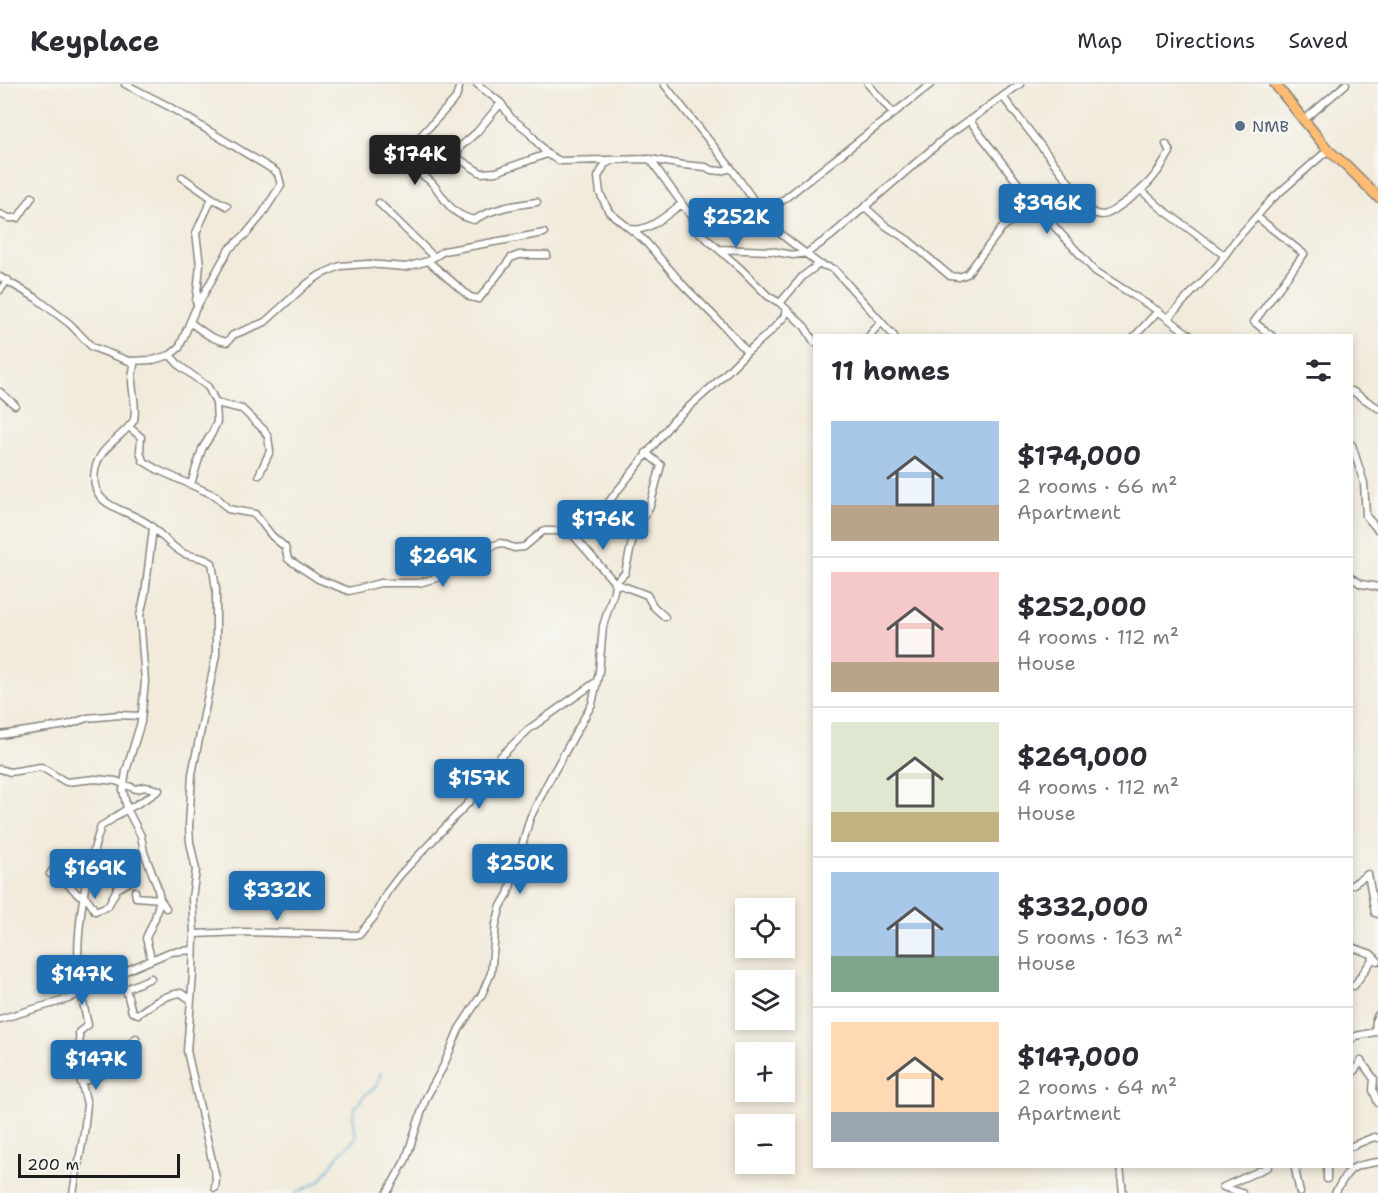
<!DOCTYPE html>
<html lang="en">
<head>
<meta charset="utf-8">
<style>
  :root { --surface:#fff; --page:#f7f7f7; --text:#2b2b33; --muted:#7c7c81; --line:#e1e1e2; --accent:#1f6fb2 }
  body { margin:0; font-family:"Shantell Sans",sans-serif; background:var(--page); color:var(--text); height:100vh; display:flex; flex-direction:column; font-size:22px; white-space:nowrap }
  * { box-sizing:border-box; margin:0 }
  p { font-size:20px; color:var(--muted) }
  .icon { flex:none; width:33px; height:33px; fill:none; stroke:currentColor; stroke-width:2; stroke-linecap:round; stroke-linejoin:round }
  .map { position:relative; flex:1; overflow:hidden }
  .panel { position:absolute; left:813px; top:250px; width:540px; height:834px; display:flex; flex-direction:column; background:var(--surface); border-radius:0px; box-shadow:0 3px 9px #0003 }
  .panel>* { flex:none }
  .buttons { position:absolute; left:735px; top:814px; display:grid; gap:12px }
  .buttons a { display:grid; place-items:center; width:60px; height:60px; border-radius:0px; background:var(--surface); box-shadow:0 3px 9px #0003; font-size:30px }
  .scale { position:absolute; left:18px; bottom:15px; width:162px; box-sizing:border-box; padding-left:6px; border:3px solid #1c1c1c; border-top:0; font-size:16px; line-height:21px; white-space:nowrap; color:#1c1c1c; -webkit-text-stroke:4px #f6f6f2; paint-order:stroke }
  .price { position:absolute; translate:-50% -51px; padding:0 14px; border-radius:6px; background:var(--accent); color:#fff; font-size:20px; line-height:39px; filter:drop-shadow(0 2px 3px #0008) }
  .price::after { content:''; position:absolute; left:50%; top:36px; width:18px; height:14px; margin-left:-9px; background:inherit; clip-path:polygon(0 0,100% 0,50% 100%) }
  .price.active { background:#222; color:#fff }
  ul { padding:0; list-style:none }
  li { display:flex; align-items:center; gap:18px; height:150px; padding:0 18px }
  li+li { border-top:2px solid var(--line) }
  li span { display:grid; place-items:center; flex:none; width:168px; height:120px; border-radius:0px; color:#555 }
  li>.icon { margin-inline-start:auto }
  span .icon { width:72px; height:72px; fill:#fffc; stroke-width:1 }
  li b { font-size:26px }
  h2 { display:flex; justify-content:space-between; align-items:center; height:72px; padding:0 18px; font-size:26px }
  header { display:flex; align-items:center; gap:36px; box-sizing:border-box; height:84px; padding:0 30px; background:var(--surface); border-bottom:2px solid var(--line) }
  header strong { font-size:28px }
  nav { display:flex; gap:33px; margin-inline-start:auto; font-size:21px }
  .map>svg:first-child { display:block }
</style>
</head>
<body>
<header>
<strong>Keyplace</strong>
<nav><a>Map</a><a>Directions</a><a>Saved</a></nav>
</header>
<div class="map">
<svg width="1378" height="1109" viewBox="0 0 1378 1109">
  <rect width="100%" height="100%" fill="#f6f6f2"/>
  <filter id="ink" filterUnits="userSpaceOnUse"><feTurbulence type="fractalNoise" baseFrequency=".0167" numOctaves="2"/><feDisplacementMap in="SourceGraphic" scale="12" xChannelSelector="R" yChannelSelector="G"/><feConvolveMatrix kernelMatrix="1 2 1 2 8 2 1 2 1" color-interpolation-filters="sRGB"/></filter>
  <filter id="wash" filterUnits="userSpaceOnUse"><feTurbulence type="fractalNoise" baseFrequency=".008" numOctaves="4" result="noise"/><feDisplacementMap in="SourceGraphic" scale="24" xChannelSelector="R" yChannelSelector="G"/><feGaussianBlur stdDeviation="1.35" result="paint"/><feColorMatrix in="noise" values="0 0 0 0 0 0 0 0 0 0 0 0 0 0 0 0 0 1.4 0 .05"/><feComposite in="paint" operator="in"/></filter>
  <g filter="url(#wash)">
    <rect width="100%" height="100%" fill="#f2ebdb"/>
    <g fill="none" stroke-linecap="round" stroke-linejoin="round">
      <!-- stream -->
      <path stroke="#58a8d2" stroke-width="1.5" d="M296 1109 320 1097 339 1070 354 1056 356 1052 353 1032 355 1024 363 1013 376 1002 381 989"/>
    </g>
  </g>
  <g filter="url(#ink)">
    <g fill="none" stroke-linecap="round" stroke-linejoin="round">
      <!-- minor casing -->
      <g stroke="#87847c" stroke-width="9">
        <path id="minor" d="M460 0 456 14 417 56 402 80C410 86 424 90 431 98 447 115 447 129 474 136 493 124 515 121 537 118
          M477 0 501 19 511 34 527 46 547 70 560 77 650 75 683 81 706 83 711 86 721 87 731 84
          M664 0 731 84 764 131 931 0
          M868 0 894 30
          M1003 13 1092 128C1104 135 1111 128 1121 121 1145 105 1156 93 1170 68L1166 60
          M501 19 477 48 461 62 456 73 481 89 496 88 547 70
          M970 37 1034 120 1095 187 1158 227
          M1303 37 1346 0
          M650 75 690 131 699 148 741 185 768 212 780 219 805 243 814 258
          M613 76 605 80 598 93 600 109 609 128 644 156 685 203 726 244 747 268
          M182 93 212 114 196 149 200 181 196 218 198 221
          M1142 107 1161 124 1224 171
          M212 114 227 122
          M379 119 434 173
          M865 123 886 142 908 156 950 192 959 193 967 190 1002 144 1034 120
          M0 130 9 134H18L32 113
          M764 131 773 144 819 180 834 185 894 252
          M1257 133 1304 170 1254 238 1272 252
          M631 145C649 149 668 129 682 120
          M719 165 771 167 793 171 807 169 831 152 946 53 1020 0
          M428 177 470 213 479 215 511 174 519 171H547
          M0 193 36 214 70 240 92 263 129 277 153 276 170 271 179 264 195 226 229 165 246 150 261 132 281 101 278 90 275 87 168 22 125 0
          M0 206 8 196
          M780 219 803 192 819 180
          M1168 234 1218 181 1235 157 1271 116 1328 66
          M190 238C202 247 212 256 227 258L233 251 265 238 307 200 320 191 340 182 367 180 406 183 428 177 444 167 544 149
          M869 252 881 238
          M1135 252 1158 227 1191 252
          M170 271 180 282 208 303 216 319 217 338 212 349 202 365 191 400
          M129 277 134 280C134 285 132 289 132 295 132 310 137 320 134 336 122 354 99 363 95 386 88 426 130 424 151 442 162 451 170 462 183 469 193 474 201 471 212 479L216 505V571L192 690 189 743 190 758 196 786 192 814 194 850 193 890 187 967 216 1094 215 1104
          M1352 307 1378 324
          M0 308 15 321
          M216 319 242 325 264 346 268 353 270 367 259 391
          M129 343 141 353 140 367 143 377 158 386 216 412 228 425 255 430 272 452 285 463 288 475 318 495 349 507 380 499H419L440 493 465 479 481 473 494 461 501 459 514 464 524 463 543 447H570L573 451 603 425 673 337 715 300 747 268 771 247 784 233 786 226
          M1352 361 1364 399 1366 432 1378 446
          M153 444 145 510 140 532 145 597 141 638 126 687 123 706 127 725 141 752 144 768 157 802 160 815 166 824
          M573 451 615 499 647 511 653 522 665 533
          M1352 494 1361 500 1378 503
          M0 651 67 641 87 634 119 631 141 632
          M0 685 10 688 41 683 66 698 95 695 116 697 136 705 145 703 156 705
          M50 790 53 786C58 796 70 799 77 810 87 812 90 818 95 827L108 822 117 805 131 797C111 792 105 787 92 772
          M1352 801 1368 790 1375 829 1378 830
          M135 807 136 813 160 815
          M194 850 244 848 359 851 374 833 387 808 400 791 470 717 483 694 500 673 529 645 596 598
          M1352 863 1371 870 1378 877
          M151 875 146 854 155 834 160 815
          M151 894 126 905 132 928 138 930C152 920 164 911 181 909L191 916
          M1354 902 1374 873
          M0 935 68 915 116 891 170 868 193 866
          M1352 955 1356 952 1375 948 1376 935 1378 931
          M1352 990 1361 977 1374 995 1373 1006 1378 1019
          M81 999 103 990 115 973 123 968 136 954
          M1352 1062 1374 1053 1378 1054
          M1120 1083 1123 1109
          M1298 1083 1295 1085 1300 1109
          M1327 1083V1095
          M73 1109 84 1049 87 1020 78 985 80 965 79 948 88 941C83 920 78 898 78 876 78 830 87 785 101 742 110 738 117 730 126 726 137 720 149 714 159 706
          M387 1109 406 1075 426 1014 443 983 459 945 482 910 491 889 496 840 501 822 508 810 530 734 547 700 592 620 599 588 603 542 614 507 615 499 625 489 634 449 650 422 661 381 646 369
          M1242 1109 1223 1103 1268 1083
          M1335 1109C1350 1084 1348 1082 1378 1078"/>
      </g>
      <!-- highway casing -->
      <g stroke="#87847c" stroke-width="12">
        <path id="highway" d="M1275 0 1328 66 1347 82 1378 113"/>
      </g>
      <!-- minor -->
      <use href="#minor" stroke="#fff" stroke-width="6"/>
      <!-- highway -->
      <use href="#highway" stroke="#febb71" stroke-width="9"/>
    </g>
  </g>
  <!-- markers -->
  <circle fill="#5c6f8a" stroke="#f6f6f2" stroke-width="2" cx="1240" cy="42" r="6"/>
  <g text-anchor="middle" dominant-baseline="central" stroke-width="5" stroke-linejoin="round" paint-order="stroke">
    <!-- service labels -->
    <g font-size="16" fill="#4e5e75" stroke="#f6f6f2" text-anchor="start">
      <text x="1252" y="42">NMB</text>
    </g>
  </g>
</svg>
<div class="buttons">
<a><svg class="icon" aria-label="locate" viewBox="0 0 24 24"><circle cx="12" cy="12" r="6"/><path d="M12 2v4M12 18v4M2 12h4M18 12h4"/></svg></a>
<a><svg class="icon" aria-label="layers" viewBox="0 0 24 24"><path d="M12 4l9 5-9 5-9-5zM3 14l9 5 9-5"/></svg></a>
<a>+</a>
<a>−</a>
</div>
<div class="scale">200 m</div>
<b class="price active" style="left:415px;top:102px">$174K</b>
<b class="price" style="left:1047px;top:151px">$396K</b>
<b class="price" style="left:736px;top:165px">$252K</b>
<b class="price" style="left:603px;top:467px">$176K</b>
<b class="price" style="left:443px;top:504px">$269K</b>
<b class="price" style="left:479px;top:726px">$157K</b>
<b class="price" style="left:520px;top:811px">$250K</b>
<b class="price" style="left:95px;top:816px">$169K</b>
<b class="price" style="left:277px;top:838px">$332K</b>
<b class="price" style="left:82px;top:922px">$147K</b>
<b class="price" style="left:96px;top:1007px">$147K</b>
<section class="panel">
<h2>11 homes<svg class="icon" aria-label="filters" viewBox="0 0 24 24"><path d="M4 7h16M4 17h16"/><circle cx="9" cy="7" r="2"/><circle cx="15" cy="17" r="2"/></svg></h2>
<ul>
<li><span style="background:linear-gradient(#a9c7e8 70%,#b9a48a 0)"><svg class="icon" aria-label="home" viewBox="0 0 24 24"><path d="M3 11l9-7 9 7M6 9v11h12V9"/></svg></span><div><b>$174,000</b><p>2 rooms · 66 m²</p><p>Apartment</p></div></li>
<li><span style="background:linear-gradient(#f6c9c9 75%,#b9a48a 0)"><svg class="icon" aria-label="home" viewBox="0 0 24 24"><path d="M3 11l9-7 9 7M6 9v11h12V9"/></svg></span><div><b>$252,000</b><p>4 rooms · 112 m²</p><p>House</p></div></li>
<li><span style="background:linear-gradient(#dfe7d0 75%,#c2b280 0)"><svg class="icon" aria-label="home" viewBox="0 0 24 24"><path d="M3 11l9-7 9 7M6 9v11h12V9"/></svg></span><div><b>$269,000</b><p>4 rooms · 112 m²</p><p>House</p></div></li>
<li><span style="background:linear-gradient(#a9c7e8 70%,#7fa58c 0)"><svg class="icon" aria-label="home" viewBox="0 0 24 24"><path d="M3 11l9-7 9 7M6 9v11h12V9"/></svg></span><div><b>$332,000</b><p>5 rooms · 163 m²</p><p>House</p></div></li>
<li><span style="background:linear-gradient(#ffd9b3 75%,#9aa5b1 0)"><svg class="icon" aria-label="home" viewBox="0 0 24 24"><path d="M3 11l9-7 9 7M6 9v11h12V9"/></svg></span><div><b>$147,000</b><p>2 rooms · 64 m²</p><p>Apartment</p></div></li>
</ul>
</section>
</div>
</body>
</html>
